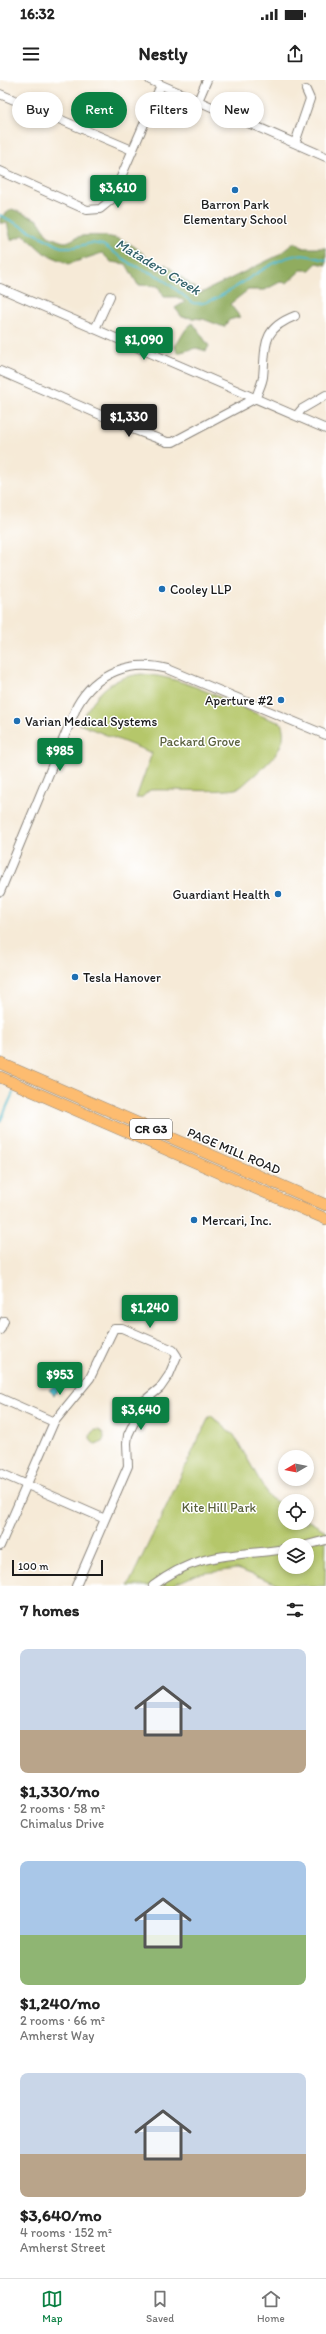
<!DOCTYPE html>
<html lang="en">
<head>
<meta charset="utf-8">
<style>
  :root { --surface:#fff; --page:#f2f2f2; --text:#222; --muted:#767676; --line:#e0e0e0; --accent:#0b8043 }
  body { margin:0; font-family:Itim,sans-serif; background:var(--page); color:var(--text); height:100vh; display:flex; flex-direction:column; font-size:15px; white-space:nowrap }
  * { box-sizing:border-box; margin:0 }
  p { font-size:13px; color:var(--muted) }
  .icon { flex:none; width:22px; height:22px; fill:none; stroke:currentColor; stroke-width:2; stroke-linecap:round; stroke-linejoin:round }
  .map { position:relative; height:1506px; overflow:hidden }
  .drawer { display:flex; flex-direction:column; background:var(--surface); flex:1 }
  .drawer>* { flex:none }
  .guide { position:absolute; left:12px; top:12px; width:302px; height:36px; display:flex; gap:8px }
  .needle { width:26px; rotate:260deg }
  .buttons { position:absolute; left:278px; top:1370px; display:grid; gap:8px }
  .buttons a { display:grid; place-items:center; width:36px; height:36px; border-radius:50%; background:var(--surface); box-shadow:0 2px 6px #0003; font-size:20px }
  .scale { position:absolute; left:12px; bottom:10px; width:91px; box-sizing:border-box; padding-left:4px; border:2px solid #1c1c1c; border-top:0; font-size:11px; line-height:14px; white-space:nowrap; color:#1c1c1c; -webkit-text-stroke:3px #fff; paint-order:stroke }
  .price { position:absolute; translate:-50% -34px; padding:0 9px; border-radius:4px; background:var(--accent); color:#fff; font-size:13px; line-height:26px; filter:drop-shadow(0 1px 2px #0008) }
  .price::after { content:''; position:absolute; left:50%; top:24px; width:12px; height:9px; margin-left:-6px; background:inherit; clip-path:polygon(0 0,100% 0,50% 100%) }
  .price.active { background:#222; color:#fff }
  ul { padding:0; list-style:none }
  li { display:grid; align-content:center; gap:8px; height:212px; padding:0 20px }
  li span { display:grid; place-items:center; height:124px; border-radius:8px; color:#555 }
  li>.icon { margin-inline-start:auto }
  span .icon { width:72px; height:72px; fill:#fffc; stroke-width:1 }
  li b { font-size:17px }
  h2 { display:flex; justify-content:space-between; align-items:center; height:48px; padding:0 20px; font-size:17px }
  .pill { padding:0 14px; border-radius:18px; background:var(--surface); box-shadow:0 2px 6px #0003; font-size:14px; line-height:36px }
  .pill.active { background:var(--accent); color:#fff }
  .status { display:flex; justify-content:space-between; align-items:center; height:28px; padding:0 20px; background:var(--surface); direction:ltr }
  .status svg { height:11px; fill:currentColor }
  header { display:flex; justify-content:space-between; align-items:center; height:52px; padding:0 20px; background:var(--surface); font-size:18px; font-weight:700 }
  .dock { display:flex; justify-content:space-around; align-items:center; height:56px; border-top:1px solid var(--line); background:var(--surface); font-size:11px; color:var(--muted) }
  .dock a { display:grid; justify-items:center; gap:2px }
  .dock .active { color:var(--accent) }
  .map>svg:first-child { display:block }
</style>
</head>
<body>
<div class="status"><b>16:32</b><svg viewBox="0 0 49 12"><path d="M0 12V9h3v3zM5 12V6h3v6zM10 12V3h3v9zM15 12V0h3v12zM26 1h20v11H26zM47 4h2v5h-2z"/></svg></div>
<header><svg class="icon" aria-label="menu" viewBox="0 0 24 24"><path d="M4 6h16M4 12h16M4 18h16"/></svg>Nestly<svg class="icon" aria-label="share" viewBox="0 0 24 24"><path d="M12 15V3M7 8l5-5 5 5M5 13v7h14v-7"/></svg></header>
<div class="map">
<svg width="326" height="1506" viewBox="0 0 326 1506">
  <rect width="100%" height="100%" fill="#fff"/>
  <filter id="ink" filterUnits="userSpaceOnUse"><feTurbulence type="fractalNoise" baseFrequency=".025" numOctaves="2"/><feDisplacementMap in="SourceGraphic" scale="8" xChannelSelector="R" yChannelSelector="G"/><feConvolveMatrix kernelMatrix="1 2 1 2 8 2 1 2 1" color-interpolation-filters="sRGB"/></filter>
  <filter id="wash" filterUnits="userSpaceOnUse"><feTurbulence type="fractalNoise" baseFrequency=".012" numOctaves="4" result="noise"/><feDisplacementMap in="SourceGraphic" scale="16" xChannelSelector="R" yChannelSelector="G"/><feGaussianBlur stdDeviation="0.9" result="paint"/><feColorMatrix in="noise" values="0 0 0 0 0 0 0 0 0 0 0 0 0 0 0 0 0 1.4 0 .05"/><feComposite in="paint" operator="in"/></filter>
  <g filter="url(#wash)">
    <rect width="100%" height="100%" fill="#f6ead7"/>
    <!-- green -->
    <path fill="#b5c76b" stroke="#687244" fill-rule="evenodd" d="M141 594C191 597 235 628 281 643 291 666 267 684 251 698 248 700 243 706 239 708 224 713 170 709 150 710L141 718H136L152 673 79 644C95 616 107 598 141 594Z
      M210 1335 234 1355 269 1417 285 1427V1443H307V1440L326 1451 325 1506H283L237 1489 198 1494 170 1506H128ZM285 1465H307V1487H285Z
      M90 1357a7 7 0 1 1 14 0a7 7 0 1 1-14 0Z"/>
    <!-- forest -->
    <path fill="#90ac5f" stroke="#56643e" d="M12 129 38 140 48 156C54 158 61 162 66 162 71 161 76 157 81 156 117 153 137 162 158 191L165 184 201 213 277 176 295 162 303 168H326V185L317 183 310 190H301L287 203 280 202 265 210H248L230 224 240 237 229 240 224 247 203 239 182 237 175 228 185 222 177 217H164L158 206 138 205 126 184 111 182 102 173 69 184 44 173 24 155 11 160 7 143H0V138Z
      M193 243 209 266 206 271 196 268 177 273 175 266C182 258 184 248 193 243Z"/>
    <!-- water -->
    <path fill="#4db8c9" stroke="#346a72" d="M63 1295 69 1300 54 1315 49 1310 53 1306 51 1303 56 1297 59 1299Z"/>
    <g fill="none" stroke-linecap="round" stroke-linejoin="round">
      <!-- stream -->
      <path stroke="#4db8c9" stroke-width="2" d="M0 135 61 167H75L91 163 103 165 131 184 160 197 193 223C219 229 265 178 298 175 307 174 318 179 326 180
        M0 1042 13 1013"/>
    </g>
  </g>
  <g filter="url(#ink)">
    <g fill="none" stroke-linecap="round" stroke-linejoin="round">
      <!-- minor casing -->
      <g stroke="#89837a" stroke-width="10">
        <path id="minor" d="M150 0 326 77
          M0 14 132 70
          M198 21 207 0
          M295 63 310 19 306 10
          M0 91 87 130 100 129 111 120 161 5
          M0 208 326 349
          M95 249 110 216
          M0 291 135 350 167 362H173L256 318C258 311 262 304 263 297 266 266 261 249 295 236
          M296 336 302 329 326 315
          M0 812 77 626C96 592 131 579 168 589L326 655
          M0 1250 4 1241
          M0 1318 54 1342
          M0 1393 105 1439
          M307 1465 326 1460
          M0 1466 54 1342 90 1298 114 1248H122L173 1270 177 1276 169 1295 160 1308 144 1321 128 1355 127 1363 128 1386 76 1506
          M153 1506C198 1471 232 1477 285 1469"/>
      </g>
      <!-- major casing -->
      <g stroke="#89837a" stroke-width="12">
        <path id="major" d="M0 983 326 1125
          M0 997 326 1139"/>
      </g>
      <!-- minor -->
      <use href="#minor" stroke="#fff" stroke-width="8"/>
      <!-- major -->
      <use href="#major" stroke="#fdbc70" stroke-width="11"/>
    </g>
  </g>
  <!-- markers -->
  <g fill="#1f6fb2" stroke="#fff" stroke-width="1.5">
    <circle cx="235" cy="110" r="4"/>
    <circle cx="162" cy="509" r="4"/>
    <circle cx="281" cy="620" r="4"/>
    <circle cx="17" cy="641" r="4"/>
    <circle cx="278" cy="814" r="4"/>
    <circle cx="75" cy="897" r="4"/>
    <circle cx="194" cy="1140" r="4"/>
  </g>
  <g text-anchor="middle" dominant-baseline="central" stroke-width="3" stroke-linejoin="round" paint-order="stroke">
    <!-- shield labels -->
    <rect fill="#fff" stroke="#606060" stroke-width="1" x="130" y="1039" width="42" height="20" rx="3"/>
    <g font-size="12" font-weight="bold" fill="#1c1c1c">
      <text x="151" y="1049">CR G3</text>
    </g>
    <!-- poi labels -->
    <g font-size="13" fill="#1c1c1c" stroke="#fff" text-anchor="start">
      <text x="235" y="124" text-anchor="middle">Barron Park<tspan x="235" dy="15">Elementary School</tspan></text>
      <text x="170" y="509">Cooley LLP</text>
      <text x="273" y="620" text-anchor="end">Aperture #2</text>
      <text x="25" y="641">Varian Medical Systems</text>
      <text x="270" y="814" text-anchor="end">Guardiant Health</text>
      <text x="83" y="897">Tesla Hanover</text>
      <text x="202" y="1140">Mercari, Inc.</text>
    </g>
    <!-- park labels -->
    <g font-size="13" fill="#59603c" stroke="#fff">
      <text x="200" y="661">Packard Grove</text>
      <text x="219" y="1427">Kite Hill Park</text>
    </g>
    <!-- street labels -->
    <g font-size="13" fill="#1c1c1c" stroke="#fff">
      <text transform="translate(234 1071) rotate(23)">PAGE MILL ROAD</text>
    </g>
    <!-- water labels -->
    <g font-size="14" font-style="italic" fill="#32626a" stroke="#fff">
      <text transform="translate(158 187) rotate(31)">Matadero Creek</text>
    </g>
  </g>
</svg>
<div class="buttons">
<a><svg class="needle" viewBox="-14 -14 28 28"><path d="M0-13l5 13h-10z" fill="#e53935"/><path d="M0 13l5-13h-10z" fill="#767676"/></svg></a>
<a><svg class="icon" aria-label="locate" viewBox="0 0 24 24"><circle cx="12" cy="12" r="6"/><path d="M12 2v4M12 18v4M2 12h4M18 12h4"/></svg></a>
<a><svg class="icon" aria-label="layers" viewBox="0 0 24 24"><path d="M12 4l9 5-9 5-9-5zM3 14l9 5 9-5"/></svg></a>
</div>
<div class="scale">100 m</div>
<b class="price" style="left:118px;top:129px">$3,610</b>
<b class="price" style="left:144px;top:281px">$1,090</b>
<b class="price active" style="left:129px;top:358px">$1,330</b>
<b class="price" style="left:60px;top:692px">$985</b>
<b class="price" style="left:150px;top:1249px">$1,240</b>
<b class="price" style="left:60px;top:1316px">$953</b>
<b class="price" style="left:141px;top:1351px">$3,640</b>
<div class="guide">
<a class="pill">Buy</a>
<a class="pill active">Rent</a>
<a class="pill">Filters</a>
<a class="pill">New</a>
</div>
</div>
<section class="drawer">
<h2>7 homes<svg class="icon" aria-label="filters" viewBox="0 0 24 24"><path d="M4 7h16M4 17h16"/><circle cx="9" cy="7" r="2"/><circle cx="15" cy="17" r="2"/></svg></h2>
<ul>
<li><span style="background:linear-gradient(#c9d6e8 65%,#b9a48a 0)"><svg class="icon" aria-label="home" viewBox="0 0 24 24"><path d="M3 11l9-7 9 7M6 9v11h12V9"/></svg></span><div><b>$1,330/mo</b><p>2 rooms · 58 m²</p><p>Chimalus Drive</p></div></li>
<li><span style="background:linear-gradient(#a9c7e8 60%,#8fb573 0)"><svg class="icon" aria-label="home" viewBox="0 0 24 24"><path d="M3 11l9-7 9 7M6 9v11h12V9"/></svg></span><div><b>$1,240/mo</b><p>2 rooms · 66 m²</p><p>Amherst Way</p></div></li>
<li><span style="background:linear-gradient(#c9d6e8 65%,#b9a48a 0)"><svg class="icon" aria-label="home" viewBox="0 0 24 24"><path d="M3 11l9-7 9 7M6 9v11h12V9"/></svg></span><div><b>$3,640/mo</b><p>4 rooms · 152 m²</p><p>Amherst Street</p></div></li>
</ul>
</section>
<nav class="dock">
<a class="active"><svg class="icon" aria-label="map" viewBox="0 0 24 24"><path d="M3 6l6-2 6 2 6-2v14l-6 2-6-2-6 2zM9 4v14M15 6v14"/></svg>Map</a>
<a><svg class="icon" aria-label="saved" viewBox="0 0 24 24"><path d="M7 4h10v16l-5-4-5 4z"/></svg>Saved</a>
<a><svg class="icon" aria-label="home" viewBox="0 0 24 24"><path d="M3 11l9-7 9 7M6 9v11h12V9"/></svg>Home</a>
</nav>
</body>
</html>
